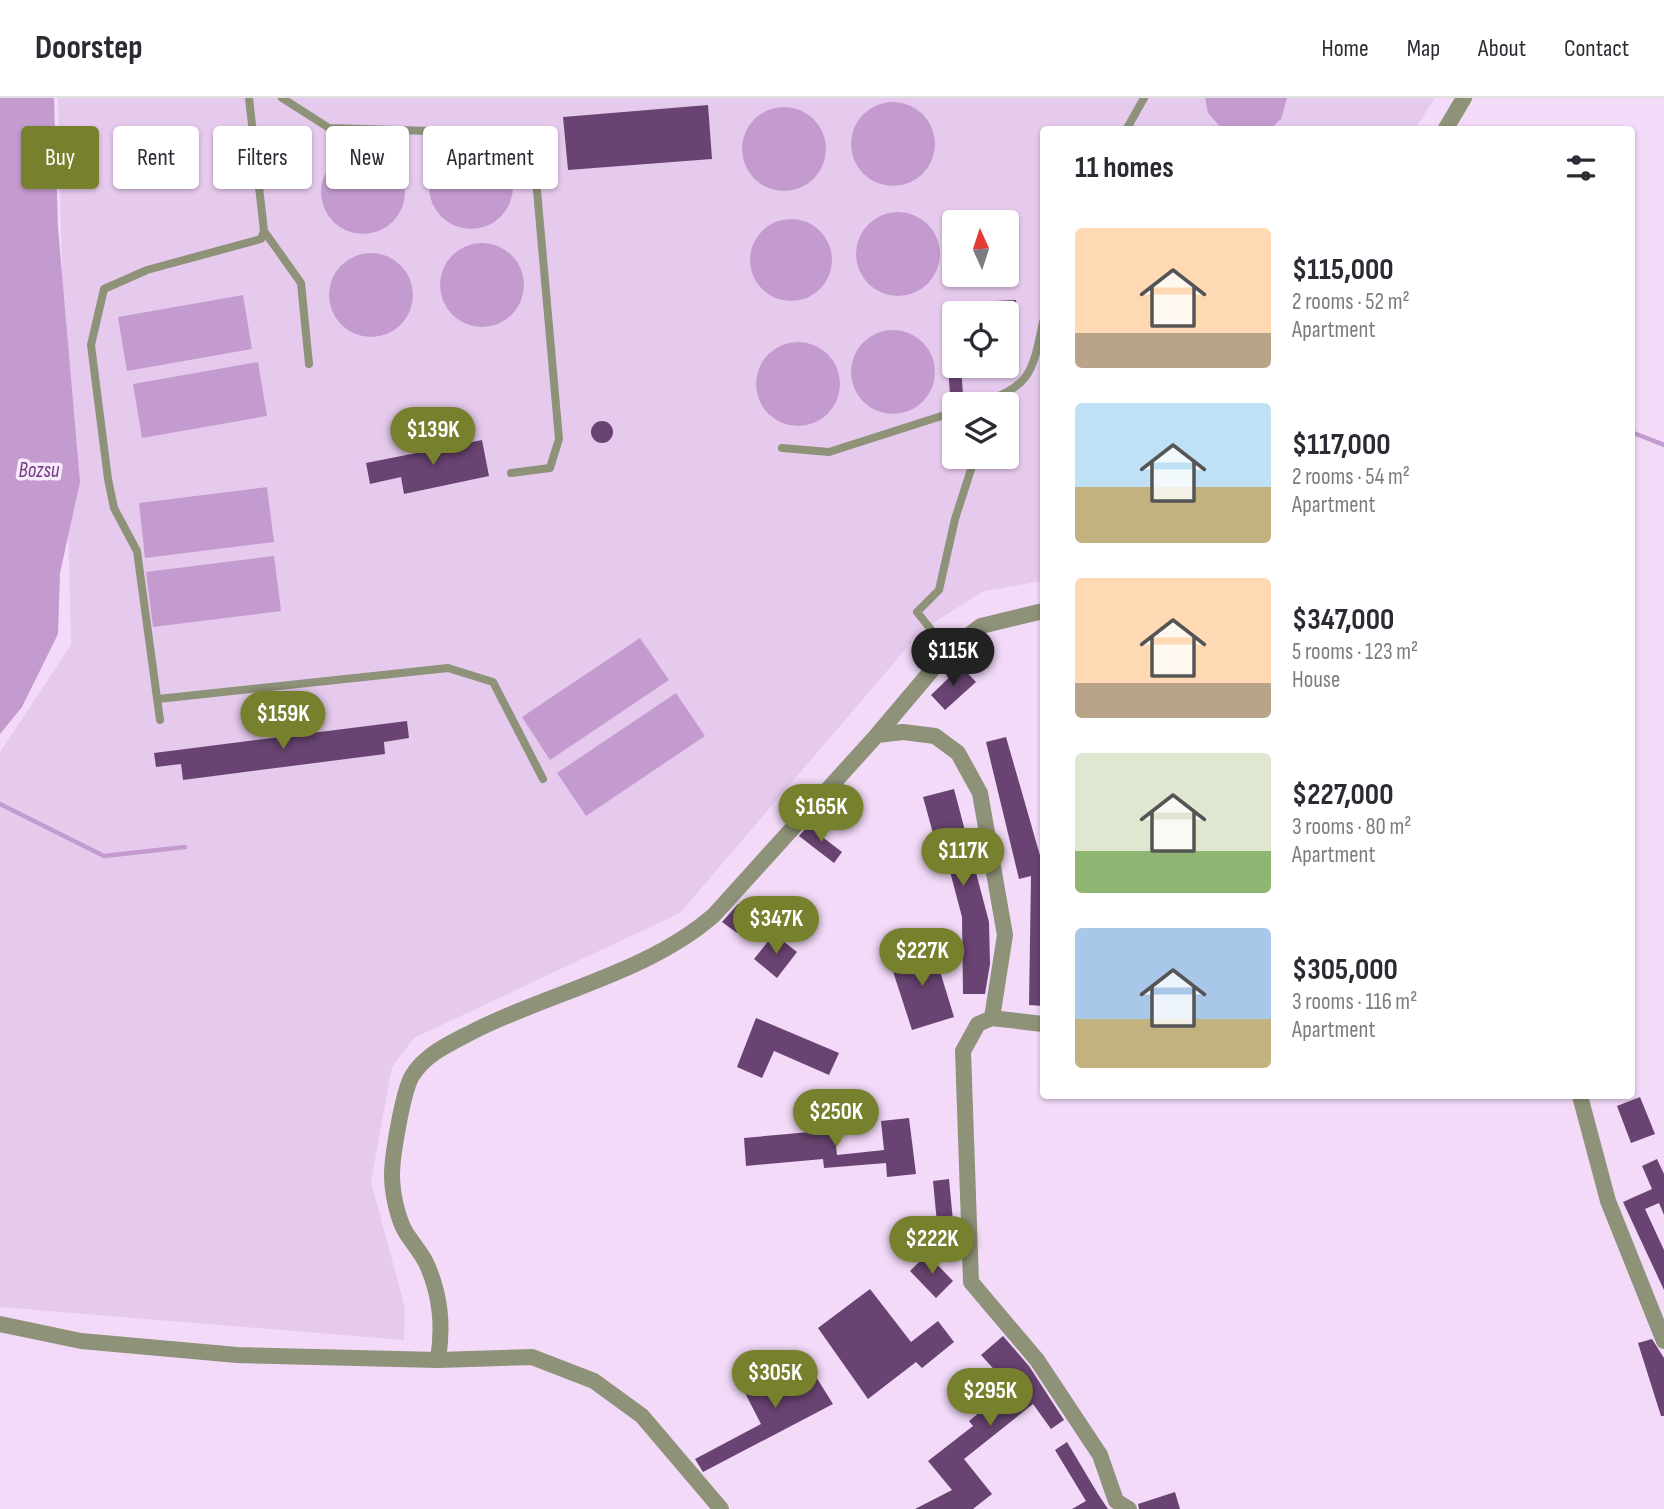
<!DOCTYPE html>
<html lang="en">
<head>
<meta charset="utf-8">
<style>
  :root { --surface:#fff; --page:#f2f2f3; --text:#2b2b33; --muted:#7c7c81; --line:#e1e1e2; --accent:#77802c }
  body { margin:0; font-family:"Sofia Sans Condensed",sans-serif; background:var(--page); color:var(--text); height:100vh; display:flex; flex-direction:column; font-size:26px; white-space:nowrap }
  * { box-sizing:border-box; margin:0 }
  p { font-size:23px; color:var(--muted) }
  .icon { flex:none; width:38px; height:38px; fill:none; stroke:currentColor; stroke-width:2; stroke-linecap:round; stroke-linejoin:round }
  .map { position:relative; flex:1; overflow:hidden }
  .panel { position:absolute; left:1040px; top:28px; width:595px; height:973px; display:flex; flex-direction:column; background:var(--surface); border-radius:7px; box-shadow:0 2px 5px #0004 }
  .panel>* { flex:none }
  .banner { position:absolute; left:21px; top:28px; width:665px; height:63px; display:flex; gap:14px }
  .needle { width:46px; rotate:357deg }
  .controls { position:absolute; left:942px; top:112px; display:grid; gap:14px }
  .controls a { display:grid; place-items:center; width:77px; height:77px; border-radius:7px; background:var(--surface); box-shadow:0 2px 5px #0004; font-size:35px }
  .price { position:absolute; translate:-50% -60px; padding:0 16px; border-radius:24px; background:var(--accent); color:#fff; font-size:23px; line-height:46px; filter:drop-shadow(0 2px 4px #0008) }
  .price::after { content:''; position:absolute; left:50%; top:42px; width:21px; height:16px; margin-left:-10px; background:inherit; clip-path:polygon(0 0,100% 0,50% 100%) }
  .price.on { background:#222; color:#fff }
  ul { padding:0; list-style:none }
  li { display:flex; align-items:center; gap:21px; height:175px; padding:0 35px }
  li span { display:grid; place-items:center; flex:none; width:196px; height:140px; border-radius:7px; color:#555 }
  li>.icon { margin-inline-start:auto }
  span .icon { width:84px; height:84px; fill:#fffc; stroke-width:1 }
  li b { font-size:30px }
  h2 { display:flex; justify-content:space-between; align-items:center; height:84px; padding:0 35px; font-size:30px }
  .chip { padding:0 24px; border-radius:7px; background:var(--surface); box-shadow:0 2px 5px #0004; font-size:24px; line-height:63px }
  .chip.on { background:var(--accent); color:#fff }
  header { display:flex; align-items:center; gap:42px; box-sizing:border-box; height:98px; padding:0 35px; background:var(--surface); border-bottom:2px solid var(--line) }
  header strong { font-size:33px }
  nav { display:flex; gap:38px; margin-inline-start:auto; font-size:24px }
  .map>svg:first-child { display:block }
</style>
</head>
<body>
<header>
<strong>Doorstep</strong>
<nav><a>Home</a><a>Map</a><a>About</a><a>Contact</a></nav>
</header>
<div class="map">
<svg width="1664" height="1411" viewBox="0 0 1664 1411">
  <rect width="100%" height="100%" fill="#f2daf8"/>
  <!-- built -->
  <path fill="#e6caed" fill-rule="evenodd" d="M58 0H1435L1415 31 1043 32V483L984 493 922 532 680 815 414 940 392 969 371 1084 405 1210 404 1242 0 1209V654L71 547ZM954 124H1006V177H954ZM954 215H1006V268H954ZM954 306H1006V359H954Z"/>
  <!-- water -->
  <path fill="#c49bce" d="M0 0H54L58 130 80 384 60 475 58 536 22 609 0 636Z
    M1205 0H1287L1281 21 1270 31 1223 32 1208 15Z
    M851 46a42 42 0 1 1 84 0a42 42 0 1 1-84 0Z
    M742 51a42 42 0 1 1 84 0a42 42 0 1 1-84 0Z
    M429 89a42 42 0 1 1 84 0a42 42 0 1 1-84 0Z
    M321 94a42 42 0 1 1 84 0a42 42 0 1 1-84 0Z
    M856 156a42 42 0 1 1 84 0a42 42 0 1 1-84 0Z
    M750 162a41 41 0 1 1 82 0a41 41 0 1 1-82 0Z
    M440 187a42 42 0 1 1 84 0a42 42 0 1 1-84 0Z
    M329 197a42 42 0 1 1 84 0a42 42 0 1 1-84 0Z
    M243 197 252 251 127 273 118 219Z
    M851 274a42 42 0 1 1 84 0a42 42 0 1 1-84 0Z
    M756 286a42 42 0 1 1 84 0a42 42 0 1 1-84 0Z
    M258 264 267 318 142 340 133 286Z
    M267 389 274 444 145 460 139 405Z
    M274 458 281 513 153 529 146 474Z
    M640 540 669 582 550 662 522 619Z
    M676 595 705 638 586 718 557 675Z"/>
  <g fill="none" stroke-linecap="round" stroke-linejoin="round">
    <!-- stream -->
    <path stroke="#c49bce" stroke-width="4.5" d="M1631 334 1664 347
      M0 706 104 758 185 749"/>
  </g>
  <!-- building -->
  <path fill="#694472" d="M708 7 712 61 568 72 563 19Z
    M1016 202 1017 215H951V205Z
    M948 268H961L963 297H950Z
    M591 334a11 11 0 1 1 22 0a11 11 0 1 1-22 0Z
    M482 342 489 378 404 396 401 379 370 386 366 365Z
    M961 568 976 584 945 612 931 597Z
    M407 623 409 640 384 644 385 656 183 682 181 666 156 669 154 655Z
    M1006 639 1043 768V908L1029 907 1031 778 1019 781 986 644Z
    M954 691 989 824 990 866 985 896H963L962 819 948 766 942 768 923 699Z
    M808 728 842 754 834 765 799 738Z
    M738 806 773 832 765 843 743 827 737 835 722 824Z
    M774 836 797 854 777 880 754 861Z
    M932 847 954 919 912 932 889 861Z
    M756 920 839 955 829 977 774 953 762 980 737 969Z
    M1640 999 1655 1036 1631 1045 1617 1008Z
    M909 1020 916 1076 887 1079 886 1065 824 1070 823 1061 746 1068 744 1040 821 1033V1028L834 1027 837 1057 884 1052 881 1023Z
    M1657 1061 1664 1076V1117L1659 1105 1645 1111 1664 1152V1192L1623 1104 1652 1091 1642 1068Z
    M949 1081 955 1144 939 1146 933 1083Z
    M927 1156 953 1183 936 1200 910 1173Z
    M870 1191 911 1244 938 1223 954 1244 922 1270 916 1264 868 1301 818 1230Z
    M1003 1238 1029 1268 1064 1322 1051 1331 1033 1306 964 1361 992 1396 973 1411H915L952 1392 928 1363 973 1328 969 1323 1010 1289 981 1257Z
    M1652 1241 1664 1260V1318H1661L1638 1245Z
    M805 1261 833 1306 703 1374 695 1361 761 1326 744 1293Z
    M1067 1344 1098 1396 1108 1411H1072L1086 1403 1055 1352Z
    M1175 1394 1180 1411H1139L1138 1406Z"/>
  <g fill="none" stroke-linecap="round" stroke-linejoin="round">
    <!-- service -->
    <path stroke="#8e9278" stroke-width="8" d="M249 0 264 133 301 185 309 266
      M282 0 329 30 532 36 559 341 550 370 511 375
      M1126 32 1144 0
      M977 306C1030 289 1032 277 1043 224
      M782 350 829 354 954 314
      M948 553 917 514 939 492 955 421 975 359
      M158 601 448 570 493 584 543 681
      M160 622 137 453 114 410 108 381 91 247 104 191 147 172 261 141 264 133"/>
    <!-- minor -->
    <path stroke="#8e9278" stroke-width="16" d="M1445 32 1464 0
      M877 637 903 634 935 638 958 655 980 695 1005 837 992 920
      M1043 926 992 920 978 926 963 953 971 1184 1037 1262 1100 1357 1116 1403 1129 1411
      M1580 998 1608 1103 1664 1243
      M0 1226 81 1243 237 1257 438 1262 532 1259 594 1283 642 1318 721 1411
      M438 1262C443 1229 441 1200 428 1169 423 1156 412 1145 405 1133 397 1119 392 1093 392 1077 392 1058 403 993 412 978 426 955 453 944 476 932 552 894 649 874 714 817L877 637 948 553 981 528 1043 513"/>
  </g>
  <g text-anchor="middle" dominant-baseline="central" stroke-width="7" stroke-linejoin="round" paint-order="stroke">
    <!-- water labels -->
    <g font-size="21" font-style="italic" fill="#6f3c7b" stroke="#f9ebfd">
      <text x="39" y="372">Bozsu</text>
    </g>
  </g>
</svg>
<div class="controls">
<a><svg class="needle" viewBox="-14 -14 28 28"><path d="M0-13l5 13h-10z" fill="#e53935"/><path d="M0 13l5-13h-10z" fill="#7c7c81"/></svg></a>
<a><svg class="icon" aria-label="locate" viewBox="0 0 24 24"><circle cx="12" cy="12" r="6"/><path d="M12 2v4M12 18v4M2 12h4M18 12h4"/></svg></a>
<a><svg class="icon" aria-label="layers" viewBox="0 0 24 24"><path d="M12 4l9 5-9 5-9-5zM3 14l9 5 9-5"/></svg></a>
</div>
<b class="price" style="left:433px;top:369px">$139K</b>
<b class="price on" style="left:953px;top:590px">$115K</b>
<b class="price" style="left:283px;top:653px">$159K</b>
<b class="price" style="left:821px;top:746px">$165K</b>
<b class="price" style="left:963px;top:790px">$117K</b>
<b class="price" style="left:776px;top:858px">$347K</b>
<b class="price" style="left:922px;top:890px">$227K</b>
<b class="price" style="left:836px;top:1051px">$250K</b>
<b class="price" style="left:932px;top:1178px">$222K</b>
<b class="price" style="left:775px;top:1312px">$305K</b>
<b class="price" style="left:990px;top:1330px">$295K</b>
<div class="banner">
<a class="chip on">Buy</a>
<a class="chip">Rent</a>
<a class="chip">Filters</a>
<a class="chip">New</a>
<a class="chip">Apartment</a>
</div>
<section class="panel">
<h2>11 homes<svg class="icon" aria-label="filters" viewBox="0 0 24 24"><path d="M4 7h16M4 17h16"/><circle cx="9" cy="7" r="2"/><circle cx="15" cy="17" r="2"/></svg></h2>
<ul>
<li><span style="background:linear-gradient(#ffd9b3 75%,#b9a48a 0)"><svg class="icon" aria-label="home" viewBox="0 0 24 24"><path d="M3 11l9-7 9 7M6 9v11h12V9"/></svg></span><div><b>$115,000</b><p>2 rooms · 52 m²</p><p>Apartment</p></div></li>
<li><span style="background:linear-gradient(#bfe0f5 60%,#c2b280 0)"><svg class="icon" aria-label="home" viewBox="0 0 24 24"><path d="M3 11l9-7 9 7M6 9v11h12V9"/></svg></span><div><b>$117,000</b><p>2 rooms · 54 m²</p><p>Apartment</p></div></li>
<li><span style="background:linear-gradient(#ffd9b3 75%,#b9a48a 0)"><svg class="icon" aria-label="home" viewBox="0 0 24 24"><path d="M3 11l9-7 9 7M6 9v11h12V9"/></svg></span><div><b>$347,000</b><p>5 rooms · 123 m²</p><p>House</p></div></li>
<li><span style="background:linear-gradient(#dfe7d0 70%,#8fb573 0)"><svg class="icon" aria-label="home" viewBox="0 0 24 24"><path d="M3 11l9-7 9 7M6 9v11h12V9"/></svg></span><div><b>$227,000</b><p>3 rooms · 80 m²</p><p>Apartment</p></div></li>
<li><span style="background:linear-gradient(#a9c7e8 65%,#c2b280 0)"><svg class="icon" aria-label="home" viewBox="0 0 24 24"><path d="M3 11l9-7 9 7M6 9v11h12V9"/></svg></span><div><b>$305,000</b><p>3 rooms · 116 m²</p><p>Apartment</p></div></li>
</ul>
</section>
</div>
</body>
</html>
